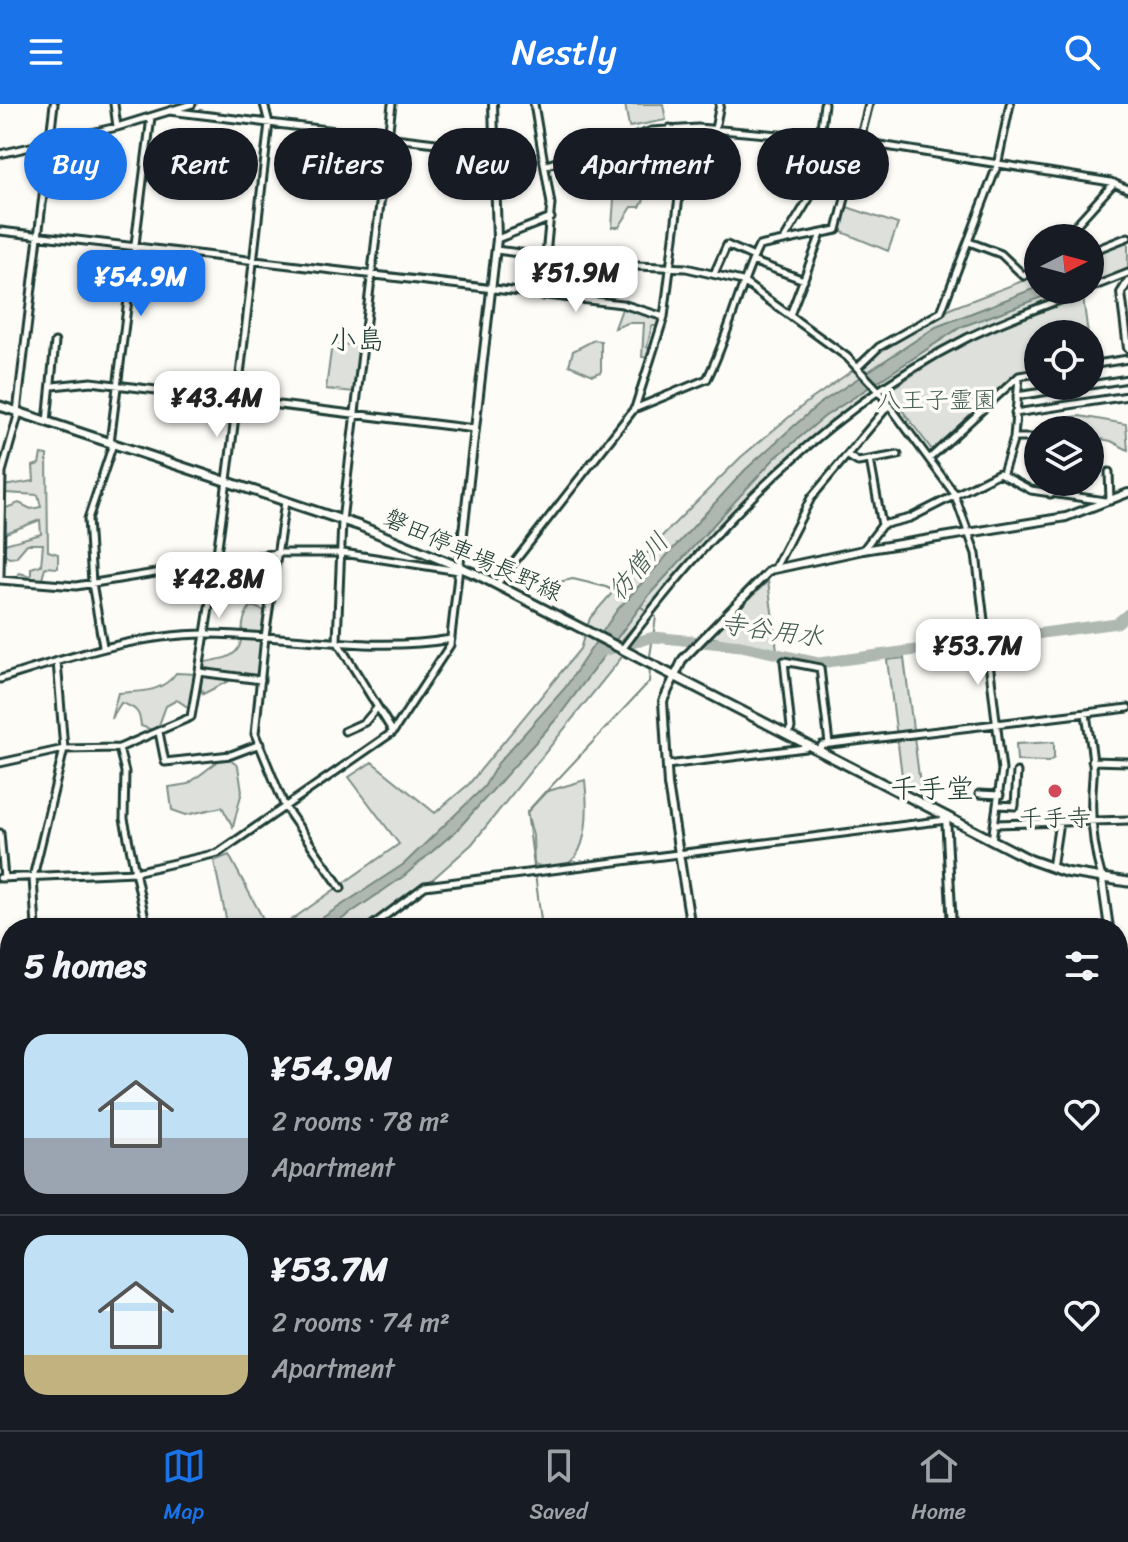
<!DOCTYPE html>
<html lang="en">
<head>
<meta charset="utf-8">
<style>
  :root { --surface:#171b24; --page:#20242c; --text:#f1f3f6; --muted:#9ea1a6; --line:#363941; --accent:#1a73e8 }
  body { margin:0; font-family:Sriracha,"Klee One",sans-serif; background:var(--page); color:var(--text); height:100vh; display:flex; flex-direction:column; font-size:30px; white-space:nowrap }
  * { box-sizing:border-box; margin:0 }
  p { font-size:26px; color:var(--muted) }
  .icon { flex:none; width:44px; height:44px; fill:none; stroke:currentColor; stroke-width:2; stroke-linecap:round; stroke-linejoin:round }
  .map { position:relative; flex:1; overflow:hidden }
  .drawer { position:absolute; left:0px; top:814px; width:1128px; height:512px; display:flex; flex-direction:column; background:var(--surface); border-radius:32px 32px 0 0; box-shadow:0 2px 6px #0004 }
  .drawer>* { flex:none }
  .guide { position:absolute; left:24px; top:24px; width:1080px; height:72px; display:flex; gap:16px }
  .needle { width:52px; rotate:84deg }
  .tools { position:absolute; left:1024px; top:120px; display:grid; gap:16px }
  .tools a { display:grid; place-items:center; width:80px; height:80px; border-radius:50%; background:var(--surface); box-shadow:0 2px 6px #0004; font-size:40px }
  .price { position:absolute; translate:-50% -68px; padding:0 18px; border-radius:16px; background:#fff; color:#222; font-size:26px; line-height:52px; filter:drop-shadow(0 2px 4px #0008) }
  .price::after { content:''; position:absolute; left:50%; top:48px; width:24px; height:18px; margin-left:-12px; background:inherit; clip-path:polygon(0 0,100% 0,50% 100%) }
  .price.current { background:var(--accent); color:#fff }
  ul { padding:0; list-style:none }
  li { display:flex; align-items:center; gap:24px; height:200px; padding:0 24px }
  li+li { border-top:2px solid var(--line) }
  li span { display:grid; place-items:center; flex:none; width:224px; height:160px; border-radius:24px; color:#555 }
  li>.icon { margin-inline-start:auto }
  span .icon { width:96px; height:96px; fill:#fffc; stroke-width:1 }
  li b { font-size:34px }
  h2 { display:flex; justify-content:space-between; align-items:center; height:96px; padding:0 24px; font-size:34px }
  .pill { padding:0 28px; border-radius:36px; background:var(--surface); box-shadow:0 2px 6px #0004; font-size:28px; line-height:72px }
  .pill.current { background:var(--accent); color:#fff }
  header { display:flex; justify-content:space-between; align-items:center; height:104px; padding:0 24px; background:var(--accent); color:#fff; font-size:36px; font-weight:600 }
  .tab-bar { display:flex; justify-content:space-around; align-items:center; height:112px; border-top:2px solid var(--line); background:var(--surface); font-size:22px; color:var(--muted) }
  .tab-bar a { display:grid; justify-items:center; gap:4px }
  .tab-bar .current { color:var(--accent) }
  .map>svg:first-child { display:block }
</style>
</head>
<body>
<header><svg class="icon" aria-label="menu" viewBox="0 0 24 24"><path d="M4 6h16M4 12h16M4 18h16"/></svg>Nestly<svg class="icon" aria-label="search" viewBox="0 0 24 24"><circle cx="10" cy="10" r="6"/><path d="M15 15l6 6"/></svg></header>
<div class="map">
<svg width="1128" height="1326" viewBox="0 0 1128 1326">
  <rect width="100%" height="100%" fill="#fdfcf7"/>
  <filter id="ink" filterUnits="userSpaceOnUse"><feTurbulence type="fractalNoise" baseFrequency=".0125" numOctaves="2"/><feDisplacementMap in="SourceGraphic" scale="16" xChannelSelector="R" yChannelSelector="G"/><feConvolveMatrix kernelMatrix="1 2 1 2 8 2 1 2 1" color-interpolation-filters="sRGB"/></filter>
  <g filter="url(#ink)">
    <!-- green -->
    <path fill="#dde0db" stroke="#7e8e88" stroke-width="2" d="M625 0H663L666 16 629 23Z
      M631 55 642 60C647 77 650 88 640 103H632L619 123H612L614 95 626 77 622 68 609 70 610 88 599 95 593 89V66L607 56Z
      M847 103 898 120 888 147 837 126Z
      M1128 134V168L1090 184V150Z
      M1038 171V186H1085L985 228 1083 193 1088 230H1038V264L1017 269 932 346 888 287 950 247C817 318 718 424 621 537L622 553 472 740 434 774 361 824H280L399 740 349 673 372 658 435 709 469 680 580 545 590 514 664 430 741 353 806 299 883 245 952 204Z
      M623 202 661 214 659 222H652L647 243 652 246 649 254 642 253 644 219H628L615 224Z
      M594 236 601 237V268L593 271 569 261 573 247Z
      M332 239 360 242 354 288 326 285Z
      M1080 312 1126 320 1128 346 1111 337 1090 333V326H1079L1076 321 1054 326 1045 322 1056 315Z
      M41 350 47 351 48 447 58 450V464L45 463 42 476 16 474 19 469 31 472V464L41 461 43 440H27L16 453 9 454 1 447V441L41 430 40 416 6 429V404L19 399 31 405 41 403 38 391 6 389 3 382 34 377 33 362 39 360Z
      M768 477 777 546 709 533Z
      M251 502 268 508 262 562 257 571 236 573 203 590 198 576 201 560C211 555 224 557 233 550 248 539 236 520 251 502Z
      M904 554 921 688 903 679 887 556Z
      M176 569 197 570 192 606 177 596 166 602 159 621 152 626 141 622C140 607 135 603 121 599L111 615 118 589C141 587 162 589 176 569Z
      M1054 638V654L1048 658 1017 657 1016 640Z
      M225 652 238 662 242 687 233 723 222 703 186 711 172 706 169 683 188 680Z
      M585 676C589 712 590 781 534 760L533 732 527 708 545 688Z
      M229 751 268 824H228L214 757Z"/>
    <!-- water -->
    <path fill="#aeb8b1" stroke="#75877f" stroke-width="2" d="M1038 183V186H1061L961 223 824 313 774 355 650 490 559 612 457 726 404 772 329 824H307L404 760 484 683 498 659 565 584 617 506 745 366 786 329 819 300 936 223Z"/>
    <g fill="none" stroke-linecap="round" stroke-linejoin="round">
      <!-- stream -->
      <path stroke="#75877f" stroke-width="2" d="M278 450 351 453
        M361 454 457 470 491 482
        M219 455 272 446
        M96 475 213 456
        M504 476 548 480 573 475 606 483 629 495
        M641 503 656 513 650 552
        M0 572 101 540
        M542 824 527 708 649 578 650 565
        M800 824H844
        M130 1326 146 1316"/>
      <!-- river -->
      <path stroke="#aeb8b1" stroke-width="11" d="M599 548 654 533 741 542 819 559 1117 519 1128 510"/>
      <!-- minor casing -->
      <g stroke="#1f3d34" stroke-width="11">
        <path id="minor" d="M114 0 117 23
          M392 0 342 417 337 537 393 628
          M534 0 551 100 542 192
          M169 7 494 46
          M715 25 720 0
          M0 50 117 23 192 0
          M547 61 652 27 698 24 861 38 1111 78 1128 85
          M0 127 622 200 664 213
          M785 134 813 88 824 0
          M1064 134 1114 79
          M497 135 551 114
          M969 138 1001 150 1024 172 1038 161
          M496 146 612 161 686 164 742 177 847 253 878 286 954 389 976 450 1002 666 992 736
          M1090 148 1128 133
          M752 157 804 176
          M714 170 727 141 754 153
          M1090 184 1128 169
          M790 211 821 130
          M1090 261 1128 255
          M858 263 879 243 941 208 997 62 1010 0
          M1090 281 1128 275
          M53 282 91 278 475 325
          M1017 292 1081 282
          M635 304 664 213 680 85 670 24
          M17 308 54 0
          M1015 309 1128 292
          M47 318 55 238
          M1014 334H1038
          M110 339 151 13
          M848 352 858 358 898 351
          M930 354 1019 272 1038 269
          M870 356 882 421
          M1109 368 1110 397
          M1003 369 1014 334 1019 273
          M1050 390 1054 378
          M285 398 265 533 255 630 285 703 341 784
          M863 446 882 421 910 414 999 369 1031 386 1105 397
          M776 462 811 394 889 301
          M0 473 2 368 19 308
          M0 476 76 482 277 449H343L459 467
          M497 480 634 305 707 275C729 232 738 185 759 142L837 126 869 0
          M103 542 92 479 88 415 113 340
          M623 544C715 420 828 304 967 234 1005 215 1047 201 1086 186
          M199 568 261 576
          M0 575C67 554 136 530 208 530 288 531 371 549 451 535
          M1086 609C1088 629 1095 653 1093 673 1090 706 1092 741 1102 774
          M345 627 365 618 377 604
          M159 628 165 658 231 651 260 640
          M787 630 791 624 784 557 820 564 829 640
          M119 644 125 668 124 715 147 824
          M819 646 822 641 1128 604
          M1092 657 1128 658
          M0 659 64 645 119 644 191 613C226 417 246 217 269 19L264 0
          M667 661 805 644 807 641
          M979 690 1000 691
          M998 701 1015 702 1017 668
          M996 720 1128 716
          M0 729 4 774
          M1052 764 1059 718
          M0 774 135 768 218 749 393 628 450 541 459 463
          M36 824 33 773 64 645 57 557
          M369 824 425 782 946 716
          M0 865 10 863
          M1118 965 1128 966
          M0 1079 10 1068
          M1118 1089 1128 1087
          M0 1205 10 1203
          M0 1304 2 1313 10 1312
          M241 1316 242 1326
          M418 1316V1326
          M692 1316V1326
          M817 1316V1326"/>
      </g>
      <!-- tertiary casing -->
      <g stroke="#1f3d34" stroke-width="12">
        <path id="tertiary" d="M1128 178 1121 189 1128 244
          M459 463 497 135 493 0
          M946 712 952 824
          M1102 775 1109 824
          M691 824 668 681 663 597 683 555 770 466 863 446 1066 413 1128 389
          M1118 879 1128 941
          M1118 1009 1128 1008
          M610 1316 611 1326
          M983 1316 984 1326"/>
      </g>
      <!-- secondary casing -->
      <g stroke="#1f3d34" stroke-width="13">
        <path id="secondary" d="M0 302 360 422 476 470 1031 756 1065 768 1128 778"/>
      </g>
      <!-- trunk casing -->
      <g stroke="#1f3d34" stroke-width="14">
        <path id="trunk" d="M0 946 10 1063
          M34 1316 35 1326"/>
      </g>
      <!-- minor -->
      <use href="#minor" stroke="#fdfcf7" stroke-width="5"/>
      <!-- tertiary -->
      <use href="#tertiary" stroke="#fdfcf7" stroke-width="6"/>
      <!-- secondary -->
      <use href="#secondary" stroke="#fdfcf7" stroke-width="7"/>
      <!-- trunk -->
      <use href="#trunk" stroke="#fdfcf7" stroke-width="8"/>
    </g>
  </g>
  <!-- markers -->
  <circle fill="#d1495b" stroke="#fdfcf7" stroke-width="3" cx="1055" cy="687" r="8"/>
  <g text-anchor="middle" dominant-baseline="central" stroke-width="7" stroke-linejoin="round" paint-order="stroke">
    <!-- park labels -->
    <g font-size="24" fill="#455e55" stroke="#fdfcf7">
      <text x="937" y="296">八王子霊園</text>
    </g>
    <!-- street labels -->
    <g font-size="24" fill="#1f3d34" stroke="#fdfcf7">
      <text transform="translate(473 451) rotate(24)">磐田停車場長野線</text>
    </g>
    <!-- poi labels -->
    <g font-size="24" fill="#1f3d34" stroke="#fdfcf7">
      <text x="1055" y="714">千手寺</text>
    </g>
    <!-- water labels -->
    <g font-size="26" font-style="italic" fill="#435c53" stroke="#fdfcf7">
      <text transform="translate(638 462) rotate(-50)">彷僧川</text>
      <text transform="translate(772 526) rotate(8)">寺谷用水</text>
    </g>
    <!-- quarter labels -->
    <g font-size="28" fill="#1f3d34" stroke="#fdfcf7">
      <text x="357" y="235">小島</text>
      <text x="932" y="684">千手堂</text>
    </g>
  </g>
</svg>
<div class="tools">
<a><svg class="needle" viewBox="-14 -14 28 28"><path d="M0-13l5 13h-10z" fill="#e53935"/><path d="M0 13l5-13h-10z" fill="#9ea1a6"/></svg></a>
<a><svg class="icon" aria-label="locate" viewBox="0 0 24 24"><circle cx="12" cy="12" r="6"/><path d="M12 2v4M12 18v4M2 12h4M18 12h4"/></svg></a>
<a><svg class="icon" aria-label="layers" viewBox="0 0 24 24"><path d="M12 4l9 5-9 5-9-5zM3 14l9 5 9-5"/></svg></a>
</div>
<b class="price" style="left:576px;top:210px">¥51.9M</b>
<b class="price current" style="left:141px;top:214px">¥54.9M</b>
<b class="price" style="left:217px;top:335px">¥43.4M</b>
<b class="price" style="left:219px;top:516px">¥42.8M</b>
<b class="price" style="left:978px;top:583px">¥53.7M</b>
<div class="guide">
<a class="pill current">Buy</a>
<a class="pill">Rent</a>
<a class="pill">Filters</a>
<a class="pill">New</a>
<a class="pill">Apartment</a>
<a class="pill">House</a>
</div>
<section class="drawer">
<h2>5 homes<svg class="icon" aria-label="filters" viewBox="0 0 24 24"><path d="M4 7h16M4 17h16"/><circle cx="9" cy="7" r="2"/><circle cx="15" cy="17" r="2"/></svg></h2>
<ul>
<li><span style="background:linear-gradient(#bfe0f5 65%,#9aa5b1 0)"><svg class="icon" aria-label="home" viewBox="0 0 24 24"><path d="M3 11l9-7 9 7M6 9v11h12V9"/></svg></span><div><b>¥54.9M</b><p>2 rooms · 78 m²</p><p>Apartment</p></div><svg class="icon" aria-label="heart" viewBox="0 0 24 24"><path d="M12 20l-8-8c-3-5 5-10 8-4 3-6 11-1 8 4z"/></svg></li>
<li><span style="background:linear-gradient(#bfe0f5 75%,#c2b280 0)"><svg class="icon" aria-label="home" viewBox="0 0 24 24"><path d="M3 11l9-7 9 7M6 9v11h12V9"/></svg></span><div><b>¥53.7M</b><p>2 rooms · 74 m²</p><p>Apartment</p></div><svg class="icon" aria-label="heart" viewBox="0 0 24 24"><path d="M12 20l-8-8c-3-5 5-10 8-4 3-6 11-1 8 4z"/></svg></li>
</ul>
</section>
</div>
<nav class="tab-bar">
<a class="current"><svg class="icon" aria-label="map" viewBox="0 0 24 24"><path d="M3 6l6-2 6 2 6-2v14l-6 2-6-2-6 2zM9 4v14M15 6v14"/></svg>Map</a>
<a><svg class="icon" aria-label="saved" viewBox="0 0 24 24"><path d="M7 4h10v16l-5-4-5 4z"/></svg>Saved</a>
<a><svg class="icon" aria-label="home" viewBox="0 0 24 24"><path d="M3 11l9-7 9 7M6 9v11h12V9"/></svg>Home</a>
</nav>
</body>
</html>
